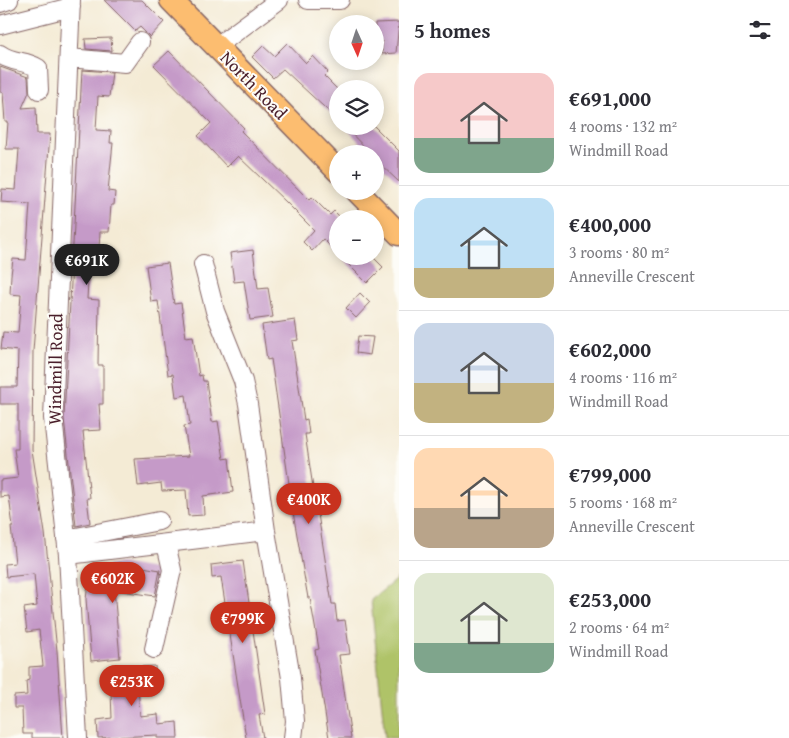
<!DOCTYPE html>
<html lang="en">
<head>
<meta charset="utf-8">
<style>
  :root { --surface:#fff; --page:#f7f7f7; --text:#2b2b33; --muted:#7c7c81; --line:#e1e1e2; --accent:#c8321e }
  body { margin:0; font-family:"Gentium Book Plus",serif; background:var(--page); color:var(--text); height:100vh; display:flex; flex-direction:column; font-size:19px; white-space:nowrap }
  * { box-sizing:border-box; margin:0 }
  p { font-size:16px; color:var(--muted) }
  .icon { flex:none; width:28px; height:28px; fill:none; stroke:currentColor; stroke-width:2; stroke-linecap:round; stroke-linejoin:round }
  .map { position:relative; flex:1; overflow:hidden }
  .details { display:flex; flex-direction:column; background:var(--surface); width:390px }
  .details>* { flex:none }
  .needle { width:32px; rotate:177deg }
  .tools { position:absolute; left:329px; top:15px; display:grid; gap:10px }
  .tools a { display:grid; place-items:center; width:55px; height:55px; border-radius:50%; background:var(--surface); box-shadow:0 2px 12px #0003; font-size:25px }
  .price { position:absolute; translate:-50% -42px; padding:0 11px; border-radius:18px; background:var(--accent); color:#fff; font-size:16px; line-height:32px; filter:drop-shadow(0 1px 2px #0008) }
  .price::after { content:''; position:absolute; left:50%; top:30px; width:15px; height:11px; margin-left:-8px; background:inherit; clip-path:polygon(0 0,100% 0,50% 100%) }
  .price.selected { background:#222; color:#fff }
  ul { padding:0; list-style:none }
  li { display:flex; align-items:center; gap:15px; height:125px; padding:0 15px }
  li+li { border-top:1px solid var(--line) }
  li span { display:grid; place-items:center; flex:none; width:140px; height:100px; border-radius:15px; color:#555 }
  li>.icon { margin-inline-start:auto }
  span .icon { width:60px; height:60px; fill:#fffc; stroke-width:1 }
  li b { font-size:21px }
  h2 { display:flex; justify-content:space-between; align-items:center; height:60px; padding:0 15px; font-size:21px }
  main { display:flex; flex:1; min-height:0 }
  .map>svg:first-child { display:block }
</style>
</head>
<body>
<main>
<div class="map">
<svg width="399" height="738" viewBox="0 0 399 738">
  <rect width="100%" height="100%" fill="#fdfcf7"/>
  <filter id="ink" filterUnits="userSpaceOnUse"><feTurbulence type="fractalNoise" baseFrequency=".02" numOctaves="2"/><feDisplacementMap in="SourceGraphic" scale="10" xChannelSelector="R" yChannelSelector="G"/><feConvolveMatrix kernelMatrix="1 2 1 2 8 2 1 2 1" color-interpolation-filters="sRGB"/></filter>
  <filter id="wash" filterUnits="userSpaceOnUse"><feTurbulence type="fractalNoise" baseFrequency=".0096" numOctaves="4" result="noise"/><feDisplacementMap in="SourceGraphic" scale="20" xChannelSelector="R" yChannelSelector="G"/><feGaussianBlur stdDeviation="1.12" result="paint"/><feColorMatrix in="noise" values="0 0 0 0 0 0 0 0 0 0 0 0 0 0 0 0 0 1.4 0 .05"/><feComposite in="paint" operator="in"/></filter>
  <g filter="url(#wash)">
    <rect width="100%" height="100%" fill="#f4ebd5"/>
    <!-- green -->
    <path fill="#afc367" stroke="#7c7149" d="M399 577V738H385L371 600Z"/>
    <g id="blocks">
      <!-- building -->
      <path fill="#c59ac8" d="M104 0H142L164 22 150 37 140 27 135 31Z
        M399 22 396 53 382 54V41H375V23Z
        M111 38 112 51 86 49 85 39Z
        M287 43 306 63 313 56 328 72 324 76 338 90V120L283 69 273 78 252 57 263 46 274 56Z
        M169 51 244 128 241 131 309 200 312 197 330 215 334 211 342 219H338V254L323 239 312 251 303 242 314 230 286 202 238 156 227 167 198 136 211 123 154 65Z
        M0 67 28 77 29 92 22 108 36 107 37 134H50L33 351 32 450 45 533 57 651 63 738H32V734H23L22 708H14V696L27 695 26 681 29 680V667L43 666 39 630 27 632 24 608 37 606 34 574 6 577 5 564 15 563 11 527H13L9 496 0 497V480L18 478 14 449H18V404H0V387H17L18 351 1 349 3 332 18 333 21 295 10 294 11 275 13 259 26 260 30 204 1 202 2 189 16 190 19 149H6L8 122H5L3 93 0 92Z
        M82 70 112 72 109 97 98 96 96 130 111 131 110 143H113L108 191 115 192 114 205H111L109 232H100L98 264H89L87 299 99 300 98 365H103V404H99L101 430 83 431 90 498H87L90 523 76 526 64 418Z
        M344 126H374L399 151V182L378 162 375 154H371Z
        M253 250 258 289 268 288 273 317 250 320 244 281 234 282 230 253Z
        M340 256H372L383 267 367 283Z
        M168 263 174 304 181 303 186 337 193 336 199 376 202 375 203 381H206L212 422 218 421 224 459 229 458 233 492 203 496 204 515 188 516 186 490 162 491 161 483 138 486 135 459 189 456 184 426 190 425 186 395 176 397 173 374 168 375 158 301 151 302 146 266Z
        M360 293 370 303 356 318 346 308Z
        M295 320 298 340 292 341 304 420 307 419 309 434H305L315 501 331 499 333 511 318 514 332 604H335L337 621 345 620 350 654 339 655 351 738H329L315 650 319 649 310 598H308L294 518 271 359 267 360 262 325Z
        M358 336 373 337 370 355 356 353Z
        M243 561 265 714 259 715 263 738H246L221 577 212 578 211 565Z
        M120 563 160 570 155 596 114 590 120 658 91 661 86 599 88 584 96 572 103 567Z
        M155 666 156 683 138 684 140 716 158 714 159 724 177 722 178 738H157V735L98 738 97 720 112 718 110 668Z"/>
    </g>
  </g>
  <g filter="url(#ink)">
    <use href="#blocks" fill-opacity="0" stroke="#866666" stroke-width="1"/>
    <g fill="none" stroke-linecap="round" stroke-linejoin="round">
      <!-- minor casing -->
      <g stroke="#866666" stroke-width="20">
        <path id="minor" d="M71 0 53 418 68 555 78 738
          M308 0H340
          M0 3 9 0
          M0 25 71 7
          M217 46 279 0
          M0 54C11 63 26 60 38 68L39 90
          M69 58 125 63 140 42
          M203 264 215 311 243 381 248 404 266 531 291 678 295 721 293 738
          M66 539 159 521
          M68 555 266 531
          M154 649 172 570 166 544"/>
      </g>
      <!-- major casing -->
      <g stroke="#866666" stroke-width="25">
        <path id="major" d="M171 0 338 171
          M357 191 399 234"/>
      </g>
      <!-- minor -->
      <use href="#minor" stroke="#fff" stroke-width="18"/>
      <!-- major -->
      <use href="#major" stroke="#fcbd6f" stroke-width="22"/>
    </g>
  </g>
  <g text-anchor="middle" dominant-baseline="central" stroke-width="4" stroke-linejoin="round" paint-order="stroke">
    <!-- street labels -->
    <g font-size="18" fill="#4a1f2b" stroke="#fdfcf7">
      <text transform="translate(254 85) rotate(46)">North Road</text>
      <text transform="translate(55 369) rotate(-89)">Windmill Road</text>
    </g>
  </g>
</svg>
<div class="tools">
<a><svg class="needle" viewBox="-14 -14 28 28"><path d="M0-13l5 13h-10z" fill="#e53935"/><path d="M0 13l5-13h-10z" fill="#7c7c81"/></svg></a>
<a><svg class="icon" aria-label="layers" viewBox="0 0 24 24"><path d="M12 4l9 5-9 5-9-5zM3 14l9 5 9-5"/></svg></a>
<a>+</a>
<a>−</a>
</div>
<b class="price selected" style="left:87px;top:286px">€691K</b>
<b class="price" style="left:309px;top:525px">€400K</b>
<b class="price" style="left:113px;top:604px">€602K</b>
<b class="price" style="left:243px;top:644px">€799K</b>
<b class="price" style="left:132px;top:707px">€253K</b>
</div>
<section class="details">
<h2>5 homes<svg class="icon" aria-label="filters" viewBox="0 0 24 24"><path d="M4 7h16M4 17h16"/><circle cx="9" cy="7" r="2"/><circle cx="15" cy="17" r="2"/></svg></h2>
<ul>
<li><span style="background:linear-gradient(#f6c9c9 65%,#7fa58c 0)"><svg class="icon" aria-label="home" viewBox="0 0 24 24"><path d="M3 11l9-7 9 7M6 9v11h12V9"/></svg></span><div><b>€691,000</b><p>4 rooms · 132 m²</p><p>Windmill Road</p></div></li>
<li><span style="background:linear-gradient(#bfe0f5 70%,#c2b280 0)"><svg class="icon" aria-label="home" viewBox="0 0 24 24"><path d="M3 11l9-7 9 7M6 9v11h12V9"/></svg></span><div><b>€400,000</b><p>3 rooms · 80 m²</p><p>Anneville Crescent</p></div></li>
<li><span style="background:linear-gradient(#c9d6e8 60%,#c2b280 0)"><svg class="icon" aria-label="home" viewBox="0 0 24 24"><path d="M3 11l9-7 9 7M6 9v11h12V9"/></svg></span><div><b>€602,000</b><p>4 rooms · 116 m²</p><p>Windmill Road</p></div></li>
<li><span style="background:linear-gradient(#ffd9b3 60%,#b9a48a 0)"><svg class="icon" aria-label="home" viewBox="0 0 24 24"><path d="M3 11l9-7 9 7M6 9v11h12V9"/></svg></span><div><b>€799,000</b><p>5 rooms · 168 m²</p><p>Anneville Crescent</p></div></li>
<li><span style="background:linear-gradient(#dfe7d0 70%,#7fa58c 0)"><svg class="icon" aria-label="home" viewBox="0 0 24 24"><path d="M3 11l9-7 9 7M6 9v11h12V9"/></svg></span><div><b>€253,000</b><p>2 rooms · 64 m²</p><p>Windmill Road</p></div></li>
</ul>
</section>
</main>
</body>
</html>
